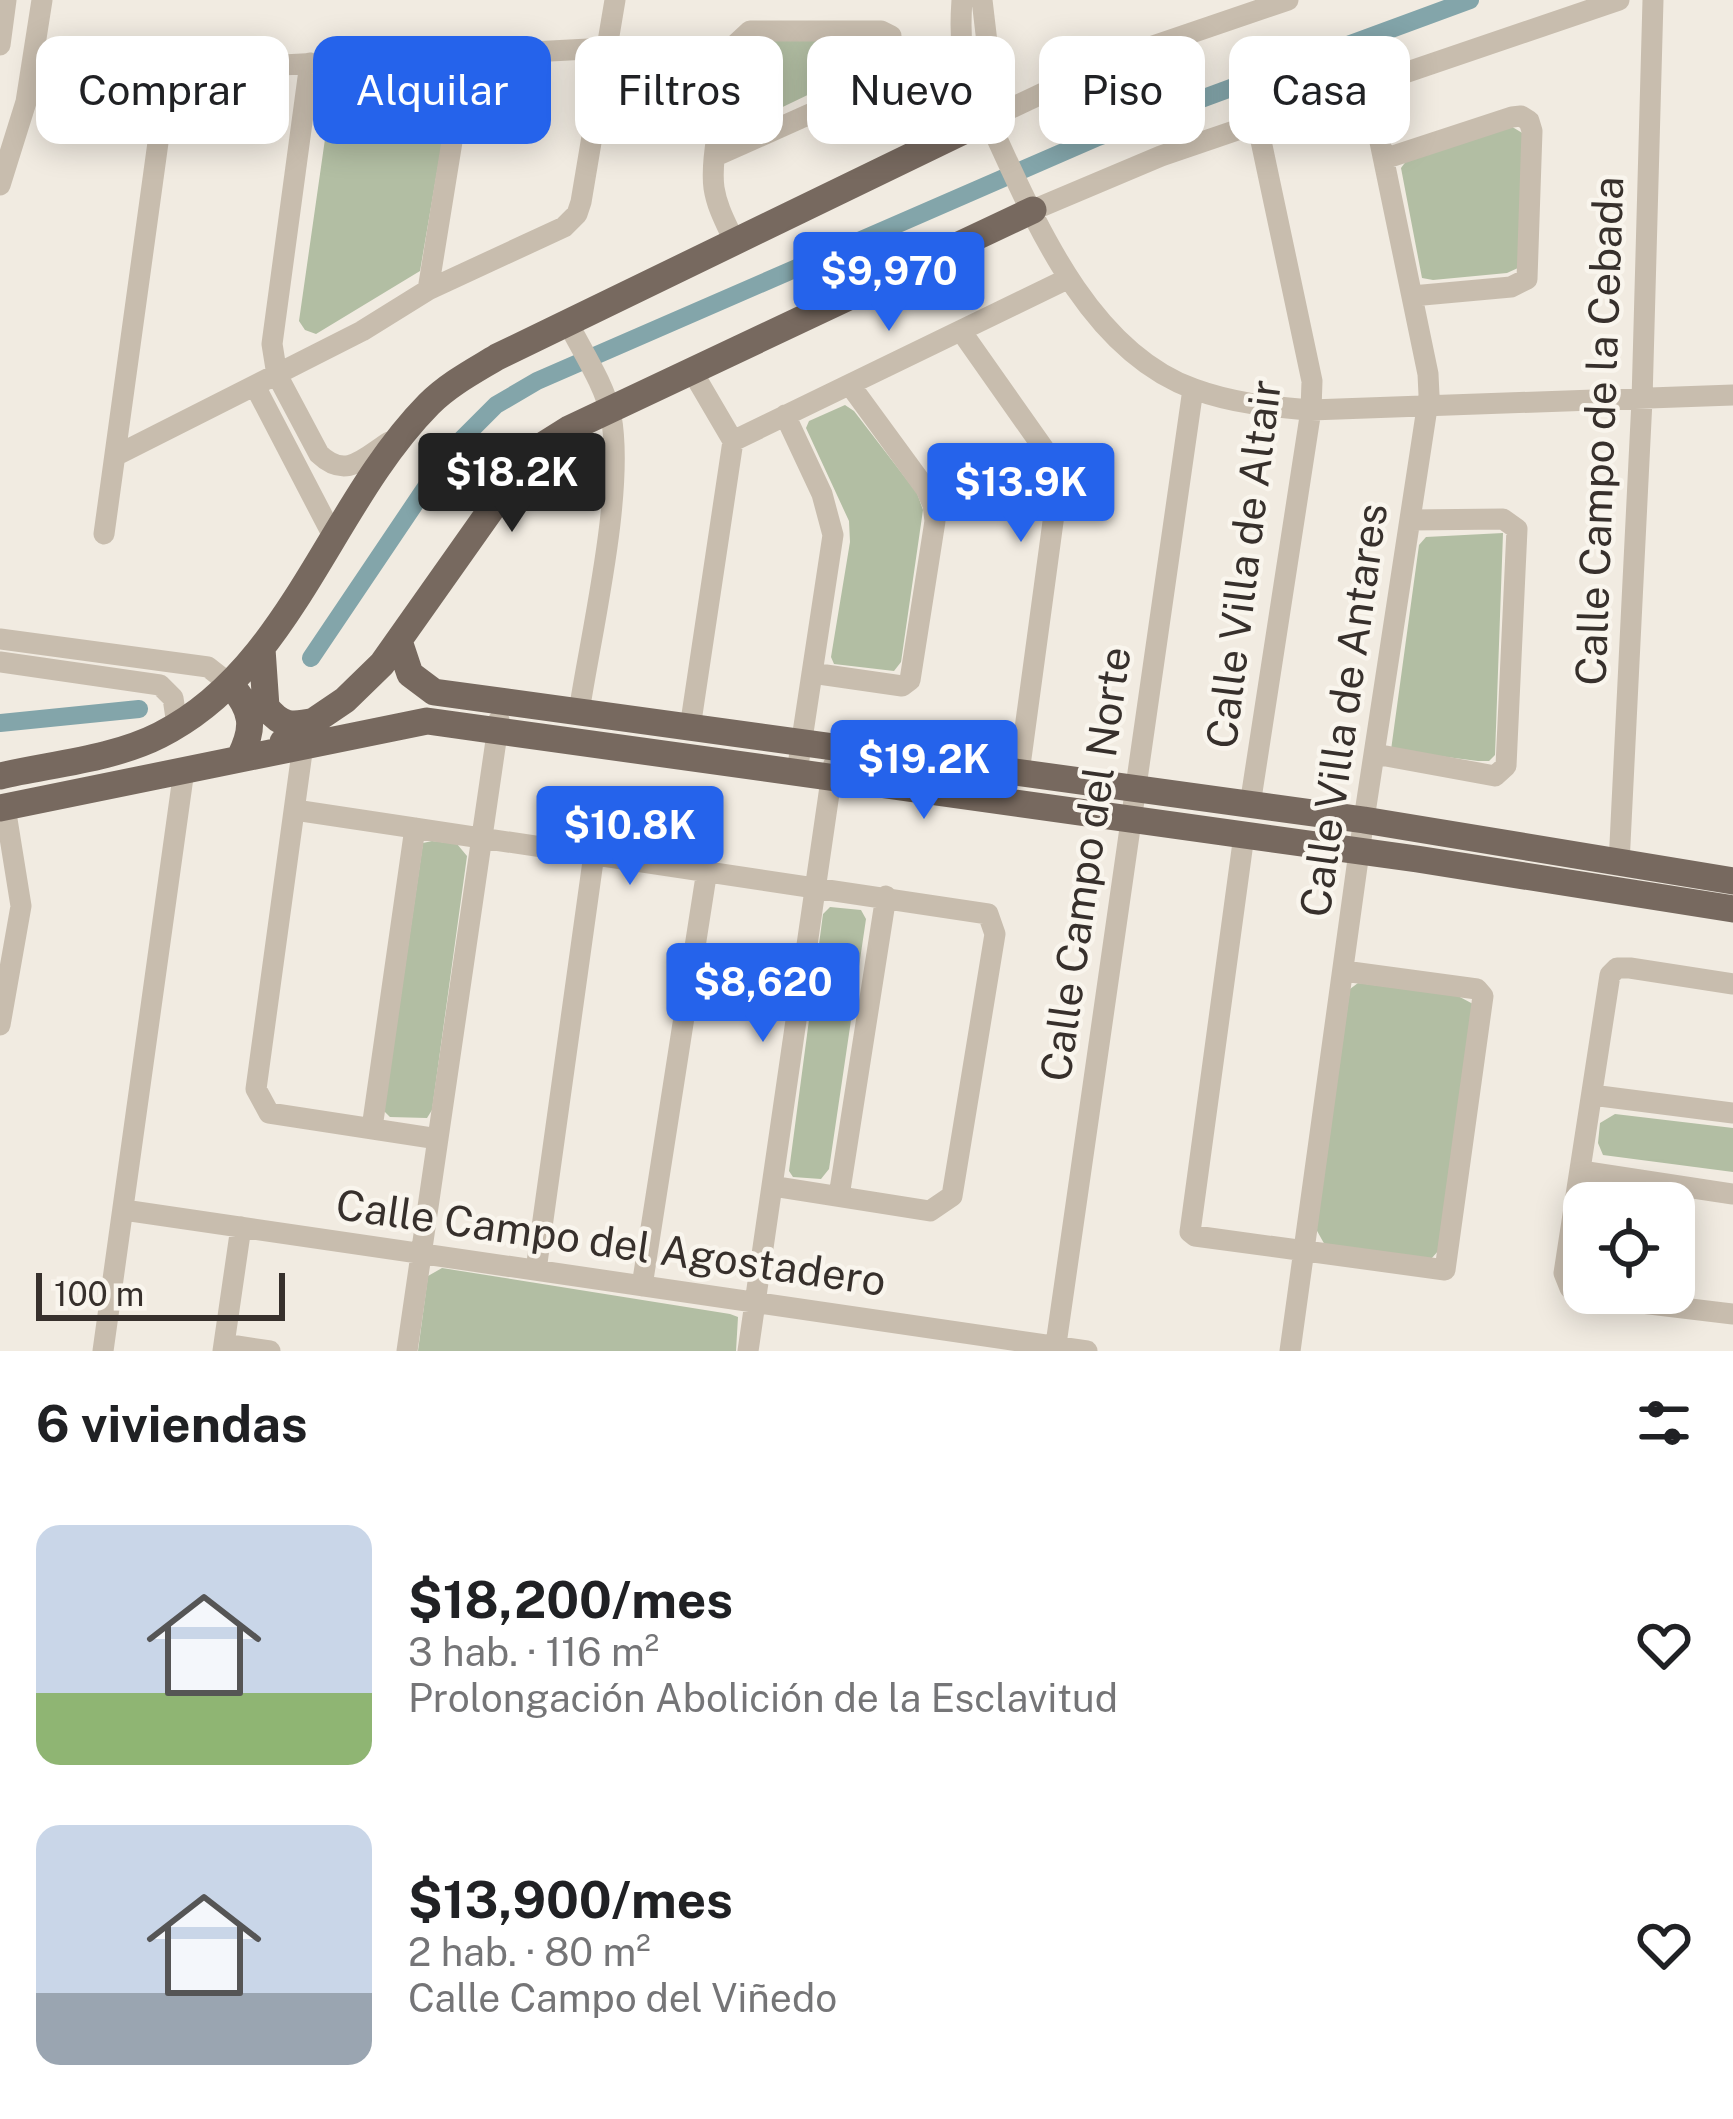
<!DOCTYPE html>
<html lang="es">
<head>
<meta charset="utf-8">
<style>
  :root { --surface:#fff; --page:#f6f6f6; --text:#202124; --muted:#757577; --accent:#2563eb }
  body { margin:0; font-family:"Public Sans",sans-serif; background:var(--page); color:var(--text); height:100vh; display:flex; flex-direction:column; font-size:45px; white-space:nowrap }
  * { box-sizing:border-box; margin:0 }
  p { font-size:39px; color:var(--muted) }
  .icon { flex:none; width:66px; height:66px; fill:none; stroke:currentColor; stroke-width:2; stroke-linecap:round; stroke-linejoin:round }
  .map { position:relative; height:1351px; overflow:hidden }
  .drawer { display:flex; flex-direction:column; background:var(--surface); flex:1 }
  .drawer>* { flex:none }
  .banner { position:absolute; left:36px; top:36px; width:1662px; height:108px; display:flex; gap:24px }
  .fabs { position:absolute; left:1563px; top:1182px; display:grid; gap:24px }
  .fabs a { display:grid; place-items:center; width:132px; height:132px; border-radius:24px; background:var(--surface); box-shadow:0 6px 30px #0003; font-size:60px }
  .scale { position:absolute; left:36px; bottom:30px; width:249px; box-sizing:border-box; padding-left:12px; border:6px solid #37302c; border-top:0; font-size:33px; line-height:42px; white-space:nowrap; color:#37302c; -webkit-text-stroke:9px #f9f5ed; paint-order:stroke }
  .price { position:absolute; translate:-50% -102px; padding:0 27px; border-radius:12px; background:var(--accent); color:#fff; font-size:39px; line-height:78px; filter:drop-shadow(0 3px 6px #0008) }
  .price::after { content:''; position:absolute; left:50%; top:72px; width:36px; height:27px; margin-left:-18px; background:inherit; clip-path:polygon(0 0,100% 0,50% 100%) }
  .price.selected { background:#222; color:#fff }
  ul { padding:0; list-style:none }
  li { display:flex; align-items:center; gap:36px; height:300px; padding:0 36px }
  li span { display:grid; place-items:center; flex:none; width:336px; height:240px; border-radius:24px; color:#555 }
  li>.icon { margin-inline-start:auto }
  span .icon { width:144px; height:144px; fill:#fffc; stroke-width:1 }
  li b { font-size:51px }
  h2 { display:flex; justify-content:space-between; align-items:center; height:144px; padding:0 36px; font-size:51px }
  .chip { padding:0 42px; border-radius:24px; background:var(--surface); box-shadow:0 6px 30px #0003; font-size:42px; line-height:108px }
  .chip.selected { background:var(--accent); color:#fff }
  .map>svg:first-child { display:block }
</style>
</head>
<body>
<div class="map">
<svg width="1733" height="1351" viewBox="0 0 1733 1351">
  <rect width="100%" height="100%" fill="#f1ebe1"/>
  <!-- green -->
  <path fill="#b2bea3" d="M858 37 867 42 871 59 845 77 764 116 752 115 746 106 754 45 764 40Z
    M445 66 454 73 420 271 316 334 305 330 299 321 334 76 340 68Z
    M1509 125 1524 134 1518 268 1507 273 1433 280 1422 278 1401 168 1407 160Z
    M845 405 854 411 917 493 923 510 901 662 894 671 834 664 831 657 850 542 849 521 806 428 809 421Z
    M1503 533 1495 755 1489 761H1478L1391 750 1419 545 1426 537Z
    M432 841 457 844 467 856 432 1110 427 1118 390 1117 384 1111 423 843Z
    M830 907 861 910 866 919 829 1169 821 1179 793 1177 789 1171 823 914Z
    M1358 983 1458 996 1473 1004 1439 1250 1431 1259 1326 1247 1316 1229 1350 989Z
    M1615 1114 1733 1128V1172L1603 1155 1598 1143 1600 1123Z
    M442 1268 730 1314 738 1317 736 1351H418L428 1276Z"/>
  <g fill="none" stroke-linecap="round" stroke-linejoin="round">
    <!-- canal -->
    <path stroke="#83a5aa" stroke-width="18" d="M311 658 451 450 496 405 537 381 1098 137 1470 0
      M0 723 139 709"/>
    <!-- minor -->
    <path stroke="#c8bdae" stroke-width="21" d="M962 0C959 40 962 88 988 119 1033 216 1086 350 1194 389 1232 403 1271 407 1311 410L1733 395
      M982 0 993 93 988 119
      M0 45 6 0
      M310 63 272 344 277 375 319 454C346 480 364 458 389 442
      M112 74 607 48
      M988 119 1115 59 1288 0
      M716 156 879 83 891 70V36L881 31H750L736 44C729 82 709 152 714 188 717 208 727 225 735 243
      M1384 159 1512 117 1521 116 1529 121 1532 131 1527 279 1511 287 1412 296
      M0 185 26 102 42 0
      M1033 210 1161 156 1619 0
      M428 290 466 55
      M568 323C582 351 605 385 611 416 625 491 591 633 579 712
      M961 331 1049 456 1055 507 1019 773
      M255 386 332 534
      M785 415 822 494 833 535 797 772
      M733 441 1069 278
      M115 456 362 331 428 290 564 227 577 214 581 202 615 0
      M104 534 168 70
      M0 639 208 667 231 685
      M0 662 160 685 173 698 177 725
      M812 673 902 686 910 680 935 521 933 505 926 489 850 385
      M690 728 733 441 692 371
      M303 745 256 1089 269 1113 438 1139
      M1375 754 1495 776 1506 766 1517 529 1503 519 1411 520
      M1250 805 1311 410 1312 381 1257 122
      M295 810 988 914 995 934 952 1196 930 1211 772 1186
      M1244 835 1190 1232 1195 1236 1445 1270 1483 996 1477 989 1344 971
      M1619 864 1642 400 1653 0
      M1733 984 1630 968H1617L1610 975 1564 1273 1570 1288 1583 1296 1733 1314
      M0 1025 21 906 5 807
      M1592 1095 1733 1113
      M372 1128 415 828
      M1581 1171 1733 1194
      M839 1196 886 896
      M124 1210 1087 1351
      M536 1270 594 854
      M642 1286 707 870
      M224 1344 270 1351
      M103 1351 184 770
      M223 1351 241 1227
      M407 1351 499 720
      M748 1351 833 766
      M1055 1351 1193 389
      M1290 1351 1359 852 1429 395 1428 374 1368 84"/>
    <!-- major -->
    <path stroke="#77695f" stroke-width="27" d="M399 641 410 674 434 692 1364 820 1733 881
      M262 649 266 707C282 727 292 726 315 721
      M231 685C253 711 255 727 240 757
      M283 742 345 700 382 664 519 470 542 446 569 429 1033 210
      M0 776C52 764 113 759 160 735 291 669 330 504 429 404 449 384 474 371 497 357L988 119
      M0 808 427 721 1417 859 1733 909"/>
  </g>
  <g text-anchor="middle" dominant-baseline="central" stroke-width="9" stroke-linejoin="round" paint-order="stroke">
    <!-- street labels -->
    <g font-size="42" fill="#37302c" stroke="#f9f5ed">
      <text transform="translate(1599 431) rotate(-88)">Calle Campo de la Cebada</text>
      <text transform="translate(1243 564) rotate(-83)">Calle Villa de Altair</text>
      <text transform="translate(1343 710) rotate(-82)">Calle Villa de Antares</text>
      <text transform="translate(1085 864) rotate(-82)">Calle Campo del Norte</text>
      <text transform="translate(611 1242) rotate(8)">Calle Campo del Agostadero</text>
    </g>
  </g>
</svg>
<div class="fabs">
<a><svg class="icon" aria-label="locate" viewBox="0 0 24 24"><circle cx="12" cy="12" r="6"/><path d="M12 2v4M12 18v4M2 12h4M18 12h4"/></svg></a>
</div>
<div class="scale">100 m</div>
<b class="price" style="left:889px;top:334px">$9,970</b>
<b class="price selected" style="left:512px;top:535px">$18.2K</b>
<b class="price" style="left:1021px;top:545px">$13.9K</b>
<b class="price" style="left:924px;top:822px">$19.2K</b>
<b class="price" style="left:630px;top:888px">$10.8K</b>
<b class="price" style="left:763px;top:1045px">$8,620</b>
<div class="banner">
<a class="chip">Comprar</a>
<a class="chip selected">Alquilar</a>
<a class="chip">Filtros</a>
<a class="chip">Nuevo</a>
<a class="chip">Piso</a>
<a class="chip">Casa</a>
</div>
</div>
<section class="drawer">
<h2>6 viviendas<svg class="icon" aria-label="filters" viewBox="0 0 24 24"><path d="M4 7h16M4 17h16"/><circle cx="9" cy="7" r="2"/><circle cx="15" cy="17" r="2"/></svg></h2>
<ul>
<li><span style="background:linear-gradient(#c9d6e8 70%,#8fb573 0)"><svg class="icon" aria-label="home" viewBox="0 0 24 24"><path d="M3 11l9-7 9 7M6 9v11h12V9"/></svg></span><div><b>$18,200/mes</b><p>3 hab. · 116 m²</p><p>Prolongación Abolición de la Esclavitud</p></div><svg class="icon" aria-label="heart" viewBox="0 0 24 24"><path d="M12 20l-8-8c-3-5 5-10 8-4 3-6 11-1 8 4z"/></svg></li>
<li><span style="background:linear-gradient(#c9d6e8 70%,#9aa5b1 0)"><svg class="icon" aria-label="home" viewBox="0 0 24 24"><path d="M3 11l9-7 9 7M6 9v11h12V9"/></svg></span><div><b>$13,900/mes</b><p>2 hab. · 80 m²</p><p>Calle Campo del Viñedo</p></div><svg class="icon" aria-label="heart" viewBox="0 0 24 24"><path d="M12 20l-8-8c-3-5 5-10 8-4 3-6 11-1 8 4z"/></svg></li>
</ul>
</section>
</body>
</html>
